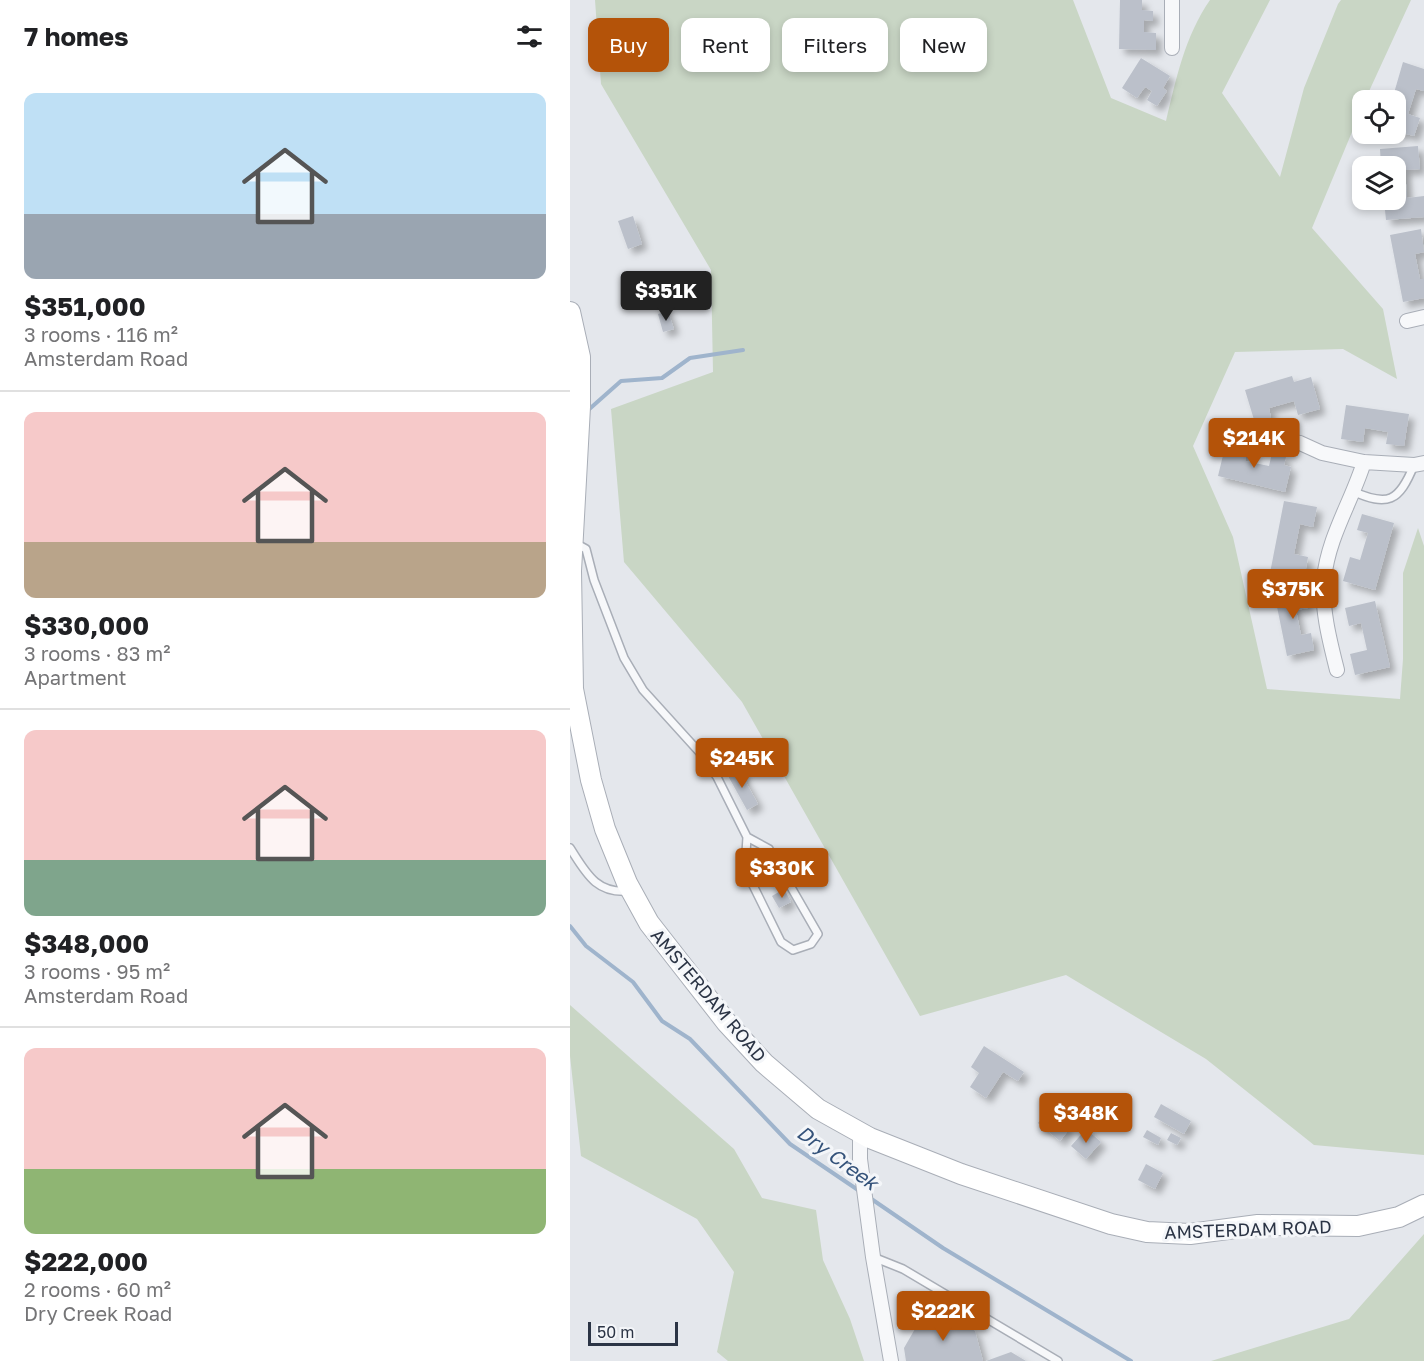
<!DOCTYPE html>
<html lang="en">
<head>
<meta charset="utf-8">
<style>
  :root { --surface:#fff; --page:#f2f2f2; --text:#202124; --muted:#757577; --line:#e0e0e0; --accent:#b45309 }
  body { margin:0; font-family:"Golos Text",sans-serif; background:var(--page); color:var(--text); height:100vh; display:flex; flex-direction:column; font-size:22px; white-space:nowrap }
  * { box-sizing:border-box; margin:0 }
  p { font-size:20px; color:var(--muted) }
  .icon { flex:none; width:33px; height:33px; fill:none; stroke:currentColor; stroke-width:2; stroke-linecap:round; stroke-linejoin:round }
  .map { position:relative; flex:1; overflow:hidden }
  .side { display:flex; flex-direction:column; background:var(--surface); width:570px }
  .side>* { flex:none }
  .guide { position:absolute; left:18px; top:18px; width:570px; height:54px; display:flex; gap:12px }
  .fabs { position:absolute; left:782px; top:90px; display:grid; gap:12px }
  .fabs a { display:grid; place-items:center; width:54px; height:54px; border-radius:12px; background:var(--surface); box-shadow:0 3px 9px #0003; font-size:30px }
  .scale { position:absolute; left:18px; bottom:15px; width:90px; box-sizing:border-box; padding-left:6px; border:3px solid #2b3445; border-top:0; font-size:16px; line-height:21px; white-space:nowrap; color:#2b3445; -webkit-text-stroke:4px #f4f6f9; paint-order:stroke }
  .price { position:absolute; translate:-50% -51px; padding:0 14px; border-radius:6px; background:var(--accent); color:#fff; font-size:20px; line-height:39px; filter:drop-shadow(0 2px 3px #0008) }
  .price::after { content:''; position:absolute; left:50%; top:36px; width:18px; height:14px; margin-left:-9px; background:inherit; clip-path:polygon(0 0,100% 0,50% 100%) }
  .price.active { background:#222; color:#fff }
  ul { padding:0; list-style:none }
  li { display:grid; align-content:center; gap:12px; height:318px; padding:0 24px }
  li+li { border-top:2px solid var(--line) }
  li span { display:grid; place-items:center; height:186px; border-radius:12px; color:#555 }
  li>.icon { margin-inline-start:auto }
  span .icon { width:108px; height:108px; fill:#fffc; stroke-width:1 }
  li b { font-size:26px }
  h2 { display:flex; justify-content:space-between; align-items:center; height:72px; padding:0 24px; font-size:26px }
  .tag { padding:0 21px; border-radius:12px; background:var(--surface); box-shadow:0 3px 9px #0003; font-size:21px; line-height:54px }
  .tag.active { background:var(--accent); color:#fff }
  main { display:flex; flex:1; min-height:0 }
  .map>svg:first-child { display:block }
</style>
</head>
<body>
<main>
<section class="side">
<h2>7 homes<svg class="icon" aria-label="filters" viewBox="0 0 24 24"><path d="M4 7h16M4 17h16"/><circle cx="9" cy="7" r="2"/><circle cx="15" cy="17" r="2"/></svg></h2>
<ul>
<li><span style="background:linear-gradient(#bfe0f5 65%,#9aa5b1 0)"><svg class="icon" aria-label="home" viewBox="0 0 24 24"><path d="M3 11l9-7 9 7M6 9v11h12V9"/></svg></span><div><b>$351,000</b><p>3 rooms · 116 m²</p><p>Amsterdam Road</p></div></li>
<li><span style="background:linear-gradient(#f6c9c9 70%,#b9a48a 0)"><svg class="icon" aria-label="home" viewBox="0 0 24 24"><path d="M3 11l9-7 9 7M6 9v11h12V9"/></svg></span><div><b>$330,000</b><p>3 rooms · 83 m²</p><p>Apartment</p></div></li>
<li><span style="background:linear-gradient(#f6c9c9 70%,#7fa58c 0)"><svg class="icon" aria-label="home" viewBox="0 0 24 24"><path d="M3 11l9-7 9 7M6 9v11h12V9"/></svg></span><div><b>$348,000</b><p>3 rooms · 95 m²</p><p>Amsterdam Road</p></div></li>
<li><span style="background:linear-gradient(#f6c9c9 65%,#8fb573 0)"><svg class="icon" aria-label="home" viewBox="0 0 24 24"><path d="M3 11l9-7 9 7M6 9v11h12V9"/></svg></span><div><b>$222,000</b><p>2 rooms · 60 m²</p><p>Dry Creek Road</p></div></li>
</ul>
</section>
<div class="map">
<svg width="854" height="1361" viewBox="0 0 854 1361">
  <defs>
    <filter id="shadow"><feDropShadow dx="5.5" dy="5.5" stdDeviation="3" flood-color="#0004"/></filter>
  </defs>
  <rect width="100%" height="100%" fill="#e4e7ec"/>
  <!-- green -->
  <path fill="#c9d6c5" d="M25 0H503L541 98 596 121C606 79 615 36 640 0H700L652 93 710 177 734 88 768 4 771 0H841L795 100H792V108L742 228 813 309 827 379 773 349 665 352 623 446 663 537 697 689 830 699 833 659V573L848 528 854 546V1155L744 1145 636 1059 496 975 350 1016 172 702 54 562 41 409 143 372 141 270 31 84Z
    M0 1005 164 1149 192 1198 246 1210 253 1260 280 1319 294 1361H158L147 1352 164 1272 127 1219 11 1156 0 1056Z
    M854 1234V1361H641L779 1319Z"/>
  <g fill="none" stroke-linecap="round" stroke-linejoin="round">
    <!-- stream -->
    <path stroke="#9fb4cc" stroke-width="4" d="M16 412 51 381 92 378 120 358 173 350
      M0 926 16 946 63 982 92 1021 120 1039 220 1144 291 1192
      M300 1198 373 1248 561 1361"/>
  </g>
  <!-- building -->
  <path fill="#bbc0ca" filter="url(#shadow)" d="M550 0H572V10L583 11V21L574 20V32L586 33V50L549 49Z
    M571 58 600 76 593 88 597 91 587 106 577 100 582 91 575 87 567 98 552 88Z
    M833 62 854 69V91L846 89 838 114 850 118 844 136 825 131V100H822Z
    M848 146 850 169 835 170 837 198 854 196V217L816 220 814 200H825V166H811L810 149Z
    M63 216 72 244 58 249 48 221Z
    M851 229 854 252 845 254 850 279H854V298L833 302 820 235Z
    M98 311 104 329 93 332 88 314Z
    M722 376 724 382 741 377 750 409 728 415 724 401 699 408 701 418 685 423 675 390Z
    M776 405 839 414 834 446 816 444 818 432 795 428 793 442 771 439Z
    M656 443 678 448 675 461 699 466 702 453 716 457 714 465 721 467 715 492 648 476Z
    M714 501 747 507 743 527 730 524 724 554 738 557 734 580 700 573Z
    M792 514 824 523 805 590 773 581 780 557 790 560 798 533 787 530Z
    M733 586 738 608 726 610 731 635 741 633 744 650 717 656 704 592Z
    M805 601 820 667 785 675 780 654 797 650 791 623 779 626 775 608Z
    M168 768 188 804 177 810 157 774Z
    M214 889 221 902 209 908 202 896Z
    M414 1046 454 1072 448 1081 433 1072 416 1098 400 1087 409 1073 401 1067Z
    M591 1104 621 1121 614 1134 584 1117Z
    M478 1111 500 1128 490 1141 468 1123Z
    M516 1129 531 1142 516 1159 501 1146Z
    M577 1130 591 1138 588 1145 573 1137Z
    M601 1133 611 1138 607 1145 597 1140Z
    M576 1164 593 1173 585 1189 568 1180Z
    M380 1314 405 1331 413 1361H336L334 1348 349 1322Z
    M441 1352 456 1361H416Z"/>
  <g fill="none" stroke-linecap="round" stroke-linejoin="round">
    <!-- service casing -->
    <g stroke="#a9aeb7" stroke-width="10">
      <path id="service" d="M782 491C818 507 829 502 844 465
        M5 543 16 549 24 580 54 658 73 690 131 754 147 777 177 837 175 869 211 942 223 950 241 944 248 934 199 849 177 837
        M0 848C16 873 26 894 59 891
        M303 1257 333 1269 488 1361"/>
    </g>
    <!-- minor casing -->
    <g stroke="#a9aeb7" stroke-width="16">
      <path id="minor" d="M602 48V0
        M837 321 854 317
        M656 429 730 443 752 453 794 462 844 465 854 463
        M767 670C760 642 751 608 754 579 758 537 782 501 794 462
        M290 1133V1159L303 1257 321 1361"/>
    </g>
    <!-- secondary casing -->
    <g stroke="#a9aeb7" stroke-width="22">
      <path id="secondary" d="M0 312 10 357V407L1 571 3 689 21 780 35 829 57 883 79 923 157 1023 194 1063 248 1109 300 1138 391 1174 541 1224 577 1232 620 1234 688 1225 788 1226 829 1217 854 1205"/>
    </g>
    <!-- service -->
    <use href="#service" stroke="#f7f8fa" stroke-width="7"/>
    <!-- minor -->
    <use href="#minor" stroke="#f7f8fa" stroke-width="14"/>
    <!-- secondary -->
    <use href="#secondary" stroke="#fff" stroke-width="20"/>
  </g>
  <g text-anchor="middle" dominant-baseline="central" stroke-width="6" stroke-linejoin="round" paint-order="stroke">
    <!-- street labels -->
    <g font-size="18" fill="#2b3445" stroke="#f4f6f9">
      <text transform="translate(139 995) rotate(50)">AMSTERDAM ROAD</text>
      <text transform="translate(678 1229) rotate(-2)">AMSTERDAM ROAD</text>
    </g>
    <!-- water labels -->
    <g font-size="20" font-style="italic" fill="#34527a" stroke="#f4f6f9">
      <text transform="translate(268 1157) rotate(36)">Dry Creek</text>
    </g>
  </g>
</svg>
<div class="fabs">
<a><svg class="icon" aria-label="locate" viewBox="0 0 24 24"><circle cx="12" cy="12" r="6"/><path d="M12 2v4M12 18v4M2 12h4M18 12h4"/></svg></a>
<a><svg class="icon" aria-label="layers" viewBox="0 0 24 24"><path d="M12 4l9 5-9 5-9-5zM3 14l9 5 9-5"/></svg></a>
</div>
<div class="scale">50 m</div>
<b class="price active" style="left:96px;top:322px">$351K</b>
<b class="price" style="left:684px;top:469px">$214K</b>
<b class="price" style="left:723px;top:620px">$375K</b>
<b class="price" style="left:172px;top:789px">$245K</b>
<b class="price" style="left:212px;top:899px">$330K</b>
<b class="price" style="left:516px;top:1144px">$348K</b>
<b class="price" style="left:373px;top:1342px">$222K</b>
<div class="guide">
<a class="tag active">Buy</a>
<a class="tag">Rent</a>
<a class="tag">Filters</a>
<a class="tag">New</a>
</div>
</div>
</main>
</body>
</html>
